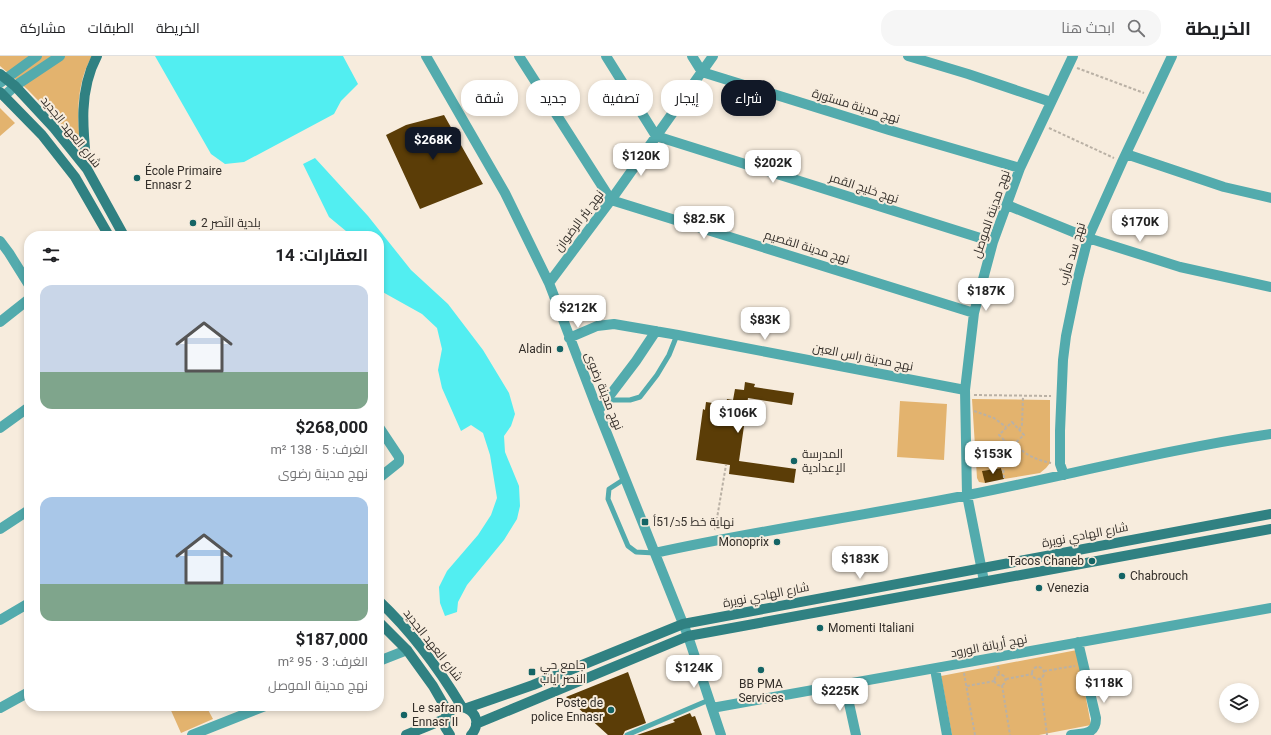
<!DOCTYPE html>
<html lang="ar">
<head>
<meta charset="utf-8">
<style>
  :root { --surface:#fff; --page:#f6f6f6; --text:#202124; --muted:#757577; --line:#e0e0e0; --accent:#111827 }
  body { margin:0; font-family:Roboto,Cairo,sans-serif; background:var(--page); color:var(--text); direction:rtl; height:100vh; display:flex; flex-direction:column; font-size:15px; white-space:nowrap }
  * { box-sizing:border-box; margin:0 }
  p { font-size:13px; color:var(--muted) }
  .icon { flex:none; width:22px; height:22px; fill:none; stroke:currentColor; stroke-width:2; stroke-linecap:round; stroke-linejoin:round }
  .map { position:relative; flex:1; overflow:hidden; direction:ltr }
  .panel { position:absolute; left:24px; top:175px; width:360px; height:480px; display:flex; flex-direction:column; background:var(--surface); border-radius:16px; box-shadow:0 2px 6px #0003; direction:rtl }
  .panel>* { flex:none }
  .guide { position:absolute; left:396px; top:24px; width:380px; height:36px; direction:rtl; display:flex; gap:8px }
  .tools { position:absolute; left:1219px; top:627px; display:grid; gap:8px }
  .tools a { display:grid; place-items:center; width:40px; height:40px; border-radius:50%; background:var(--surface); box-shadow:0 2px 6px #0003; font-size:20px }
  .price { position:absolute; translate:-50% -34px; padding:0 9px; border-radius:8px; background:#fff; color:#222; font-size:13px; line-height:26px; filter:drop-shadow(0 1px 2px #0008) }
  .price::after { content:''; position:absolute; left:50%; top:24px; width:12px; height:9px; margin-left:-6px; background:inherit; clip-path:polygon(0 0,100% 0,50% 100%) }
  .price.on { background:var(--accent); color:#fff }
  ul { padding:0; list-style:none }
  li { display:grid; align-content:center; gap:8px; height:212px; padding:0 16px }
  li span { display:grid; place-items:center; height:124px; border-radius:12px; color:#555 }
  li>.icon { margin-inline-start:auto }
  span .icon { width:72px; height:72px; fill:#fffc; stroke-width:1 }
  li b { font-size:17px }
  h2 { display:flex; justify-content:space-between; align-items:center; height:48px; padding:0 16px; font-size:17px }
  .tag { padding:0 14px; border-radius:16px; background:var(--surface); box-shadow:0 2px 6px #0003; font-size:14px; line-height:36px }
  .tag.on { background:var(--accent); color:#fff }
  header { display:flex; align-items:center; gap:24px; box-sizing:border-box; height:56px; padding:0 20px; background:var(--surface); border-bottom:1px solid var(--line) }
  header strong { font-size:19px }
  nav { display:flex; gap:22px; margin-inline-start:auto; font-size:14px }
  .search { width:280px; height:36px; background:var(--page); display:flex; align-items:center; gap:10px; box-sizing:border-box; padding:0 14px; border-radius:16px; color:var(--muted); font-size:15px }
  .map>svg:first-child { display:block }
</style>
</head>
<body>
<header>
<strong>الخريطة</strong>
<div class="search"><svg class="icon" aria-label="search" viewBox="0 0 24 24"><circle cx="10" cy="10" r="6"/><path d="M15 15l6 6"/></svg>ابحث هنا</div>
<nav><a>الخريطة</a><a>الطبقات</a><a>مشاركة</a></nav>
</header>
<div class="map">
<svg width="1271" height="679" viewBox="0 0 1271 679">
  <rect width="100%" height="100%" fill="#f7ecdd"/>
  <!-- green -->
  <path fill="#e3b36e" d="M0 0H92C75 30 77 63 81 97L59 66 27 33 0 10Z
    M0 52 15 67 0 80Z
    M972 343 1050 344V407L1046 412 1040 417 1004 423 1001 412 983 415 985 427 979 426 977 422Z
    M900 345 947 348 944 404 897 401Z
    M1077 594 1091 669 1039 679H952L941 620Z
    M169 650H206L213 663 181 677Z"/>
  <!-- water -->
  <path fill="#52eef1" d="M155 0H343L358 28 341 45 334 58 244 106 225 108 211 98Z
    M315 102 368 160 411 214 448 248 483 294 509 337 515 358 511 370 504 380 505 396 519 430 520 450 517 463 504 484 467 529 458 546 457 556 445 560 440 547 439 531 447 515 478 479 491 459 497 442 490 399 483 377 471 369 461 375 442 332 438 314 442 293 437 272 422 258 379 234V180H352L329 161 303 108Z"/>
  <!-- building -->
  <path fill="#5b3d07" d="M444 59 483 128 420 153 386 79 406 69Z
    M745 326 755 328 754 331 794 337 792 349 748 342 739 405 796 413 794 427 729 418 730 409 696 404 703 353 705 354 706 346 726 349 727 343 733 344 735 333 744 334Z
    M1001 412 1004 423 985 427 982 415Z
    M628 616 646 667 625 675 623 679H608L566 641Z
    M690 657 692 661 695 660 702 679H637L675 666 673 664Z"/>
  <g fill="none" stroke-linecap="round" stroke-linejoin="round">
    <!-- path -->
    <path stroke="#bab1a5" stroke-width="2" stroke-dasharray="3 2" stroke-linecap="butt" d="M1077 12 1144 37
      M1049 72 1114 102
      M974 339 1051 340
      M974 355 994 362 1006 371
      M1012 366 1024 379 1011 391 999 379Z
      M1019 374 1022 369 1023 340
      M1015 387C1024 399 1037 404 1051 407
      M1004 422C1003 409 1000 397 1006 384
      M715 474 726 409
      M998 610 999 618
      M1032 617a6 6 0 1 1 12 0a6 6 0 1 1-12 0Z
      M1044 615 1075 610
      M964 617 975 679
      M994.5 624a5.5 5.5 0 1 1 11 0a5.5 5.5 0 1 1-11 0Z
      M1040 622 1047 679
      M1006 623 1033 618
      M1002 629 1010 679
      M967 630 995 625"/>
    <!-- service -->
    <path stroke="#53abad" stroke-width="5" d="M607 344H630L640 341 657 319 669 299 677 279
      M626 422 609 433 608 443 628 490 636 496 655 497
      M627 679 709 644"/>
    <!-- minor -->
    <path stroke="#53abad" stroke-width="10" d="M426 0 505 137 549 227 598 355 688 580 721 679
      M519 0 611 144 974 257
      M606 0 656 80 993 186
      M692 0 702 16 889 74 1020 112
      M908 0 968 18 1051 46
      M0 27 37 0
      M4 40 15 30 60 0
      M1126 98 1224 131 1271 142
      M1007 149 1088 182 1180 211 1271 231
      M0 185 9 197 29 229
      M549 227 611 144 713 0
      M0 266 29 243
      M569 282 597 270 614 268 678 279 965 334
      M598 355 636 305 656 275
      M379 371 399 401V406L379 422
      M0 372 29 351
      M1064 419 1060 408V375L1063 304 1066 280 1078 222 1088 182 1122 106 1172 0
      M0 473 29 454
      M655 497C759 474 864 460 968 439 1069 419 1169 393 1271 378
      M984 525 967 439 965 334 974 257 993 186 1020 112 1073 0
      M0 564 29 547
      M379 605 407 594
      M935 613 947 679
      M845 629 856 679
      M0 652 29 636
      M712 652 1271 552
      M192 679 265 650
      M1071 679C1084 677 1096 679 1096 662L1078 586"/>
    <!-- secondary -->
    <path stroke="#308182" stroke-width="10" d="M0 18 15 30 54 72 87 113 124 180
      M0 36 42 79 75 121 109 180
      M87 113C83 75 78 36 97 0
      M379 545C412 576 439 613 462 651
      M379 566 407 594 433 630 448 656
      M467 652 533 629 683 568 1271 458
      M476 668 688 580 1271 473
      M406 679 445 663
      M450 679 445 671 446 660C460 639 488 660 471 679"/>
  </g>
  <!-- markers -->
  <g fill="#146465" stroke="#f7ecdd" stroke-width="1.5">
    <circle cx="137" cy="122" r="4"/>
    <circle cx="193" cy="167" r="4"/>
    <circle cx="560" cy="293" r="4"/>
    <circle cx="794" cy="405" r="4"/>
    <rect x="641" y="462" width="8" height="8" rx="2"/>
    <circle cx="777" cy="486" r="4"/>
    <circle cx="1092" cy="505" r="4"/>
    <circle cx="1122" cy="520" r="4"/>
    <circle cx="1039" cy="532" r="4"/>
    <circle cx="820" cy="572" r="4"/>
    <circle cx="761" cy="614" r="4"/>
    <rect x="528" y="612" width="8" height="8" rx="2"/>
    <circle cx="611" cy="654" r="4"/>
    <circle cx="404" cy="659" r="4"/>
  </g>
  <g text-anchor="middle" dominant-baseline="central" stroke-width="4" stroke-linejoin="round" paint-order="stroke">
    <!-- street labels -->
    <g font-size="12" fill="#332e29" stroke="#f7ecdd">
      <text transform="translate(856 50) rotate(17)">نهج مدينة مستورة</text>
      <text transform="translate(71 76) rotate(51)">شارع العهد الجديد</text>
      <text transform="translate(864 132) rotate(18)">نهج خليج القمر</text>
      <text transform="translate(991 158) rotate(-71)">نهج مدينة الموصل</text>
      <text transform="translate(579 165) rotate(-53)">نهج بئر الرضوان</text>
      <text transform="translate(807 191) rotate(17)">نهج مدينة القصيم</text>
      <text transform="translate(1072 198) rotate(-73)">نهج سد مأرب</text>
      <text transform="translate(863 301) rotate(11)">نهج مدينة راس العين</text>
      <text transform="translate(604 335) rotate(68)">نهج مدينة رضوى</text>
      <text transform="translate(1085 479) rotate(-11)">شارع الهادي نويرة</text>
      <text transform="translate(766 539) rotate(-11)">شارع الهادي نويرة</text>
      <text transform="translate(433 589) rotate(52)">شارع العهد الجديد</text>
      <text transform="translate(989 590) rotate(-11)">نهج أريانة الورود</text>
    </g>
    <!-- poi labels -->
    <g font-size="12" fill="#332e29" stroke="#f7ecdd" text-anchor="start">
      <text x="145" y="115">École Primaire<tspan x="145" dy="14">Ennasr 2</tspan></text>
      <text x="201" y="167">بلدية النّصر 2</text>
      <text x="552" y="293" text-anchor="end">Aladin</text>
      <text x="802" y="398">المدرسة<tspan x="802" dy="14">الإعدادية</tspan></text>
      <text x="653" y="466">نهاية خط 5د/51أ</text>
      <text x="769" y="486" text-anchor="end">Monoprix</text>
      <text x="1084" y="505" text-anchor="end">Tacos Chaneb</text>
      <text x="1130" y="520">Chabrouch</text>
      <text x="1047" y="532">Venezia</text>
      <text x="828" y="572">Momenti Italiani</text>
      <text x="540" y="609">جامع حي<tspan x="540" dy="14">النصر اياب</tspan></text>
      <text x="761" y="628" text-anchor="middle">BB PMA<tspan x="761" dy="14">Services</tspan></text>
      <text x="603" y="647" text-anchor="end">Poste de<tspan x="603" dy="14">police Ennasr</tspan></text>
      <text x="412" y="652">Le safran<tspan x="412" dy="14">Ennasr II</tspan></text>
    </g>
  </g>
</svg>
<div class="tools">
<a><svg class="icon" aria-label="layers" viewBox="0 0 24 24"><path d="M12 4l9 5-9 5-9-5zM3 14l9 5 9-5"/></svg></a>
</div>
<b class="price on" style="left:433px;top:105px">$268K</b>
<b class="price" style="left:641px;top:121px">$120K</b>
<b class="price" style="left:773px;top:128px">$202K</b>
<b class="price" style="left:704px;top:184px">$82.5K</b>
<b class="price" style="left:1140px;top:187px">$170K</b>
<b class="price" style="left:986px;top:256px">$187K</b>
<b class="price" style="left:578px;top:273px">$212K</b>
<b class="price" style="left:765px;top:285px">$83K</b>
<b class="price" style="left:738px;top:378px">$106K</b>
<b class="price" style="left:993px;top:419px">$153K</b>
<b class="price" style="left:860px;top:524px">$183K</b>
<b class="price" style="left:694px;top:633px">$124K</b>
<b class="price" style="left:1104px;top:648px">$118K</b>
<b class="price" style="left:840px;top:656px">$225K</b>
<div class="guide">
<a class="tag on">شراء</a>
<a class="tag">إيجار</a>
<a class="tag">تصفية</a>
<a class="tag">جديد</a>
<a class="tag">شقة</a>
</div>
<section class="panel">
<h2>العقارات: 14<svg class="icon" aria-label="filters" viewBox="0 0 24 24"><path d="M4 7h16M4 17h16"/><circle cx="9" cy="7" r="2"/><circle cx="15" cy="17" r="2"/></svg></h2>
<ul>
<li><span style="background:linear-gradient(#c9d6e8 70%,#7fa58c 0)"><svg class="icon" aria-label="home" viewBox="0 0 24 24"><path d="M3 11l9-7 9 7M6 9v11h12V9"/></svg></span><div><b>$268,000</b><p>الغرف: 5 · 138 m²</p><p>نهج مدينة رضوى</p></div></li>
<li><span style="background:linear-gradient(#a9c7e8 70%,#7fa58c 0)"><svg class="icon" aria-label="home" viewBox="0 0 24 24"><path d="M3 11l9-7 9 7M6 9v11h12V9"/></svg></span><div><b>$187,000</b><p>الغرف: 3 · 95 m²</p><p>نهج مدينة الموصل</p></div></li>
</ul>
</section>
</div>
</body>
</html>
